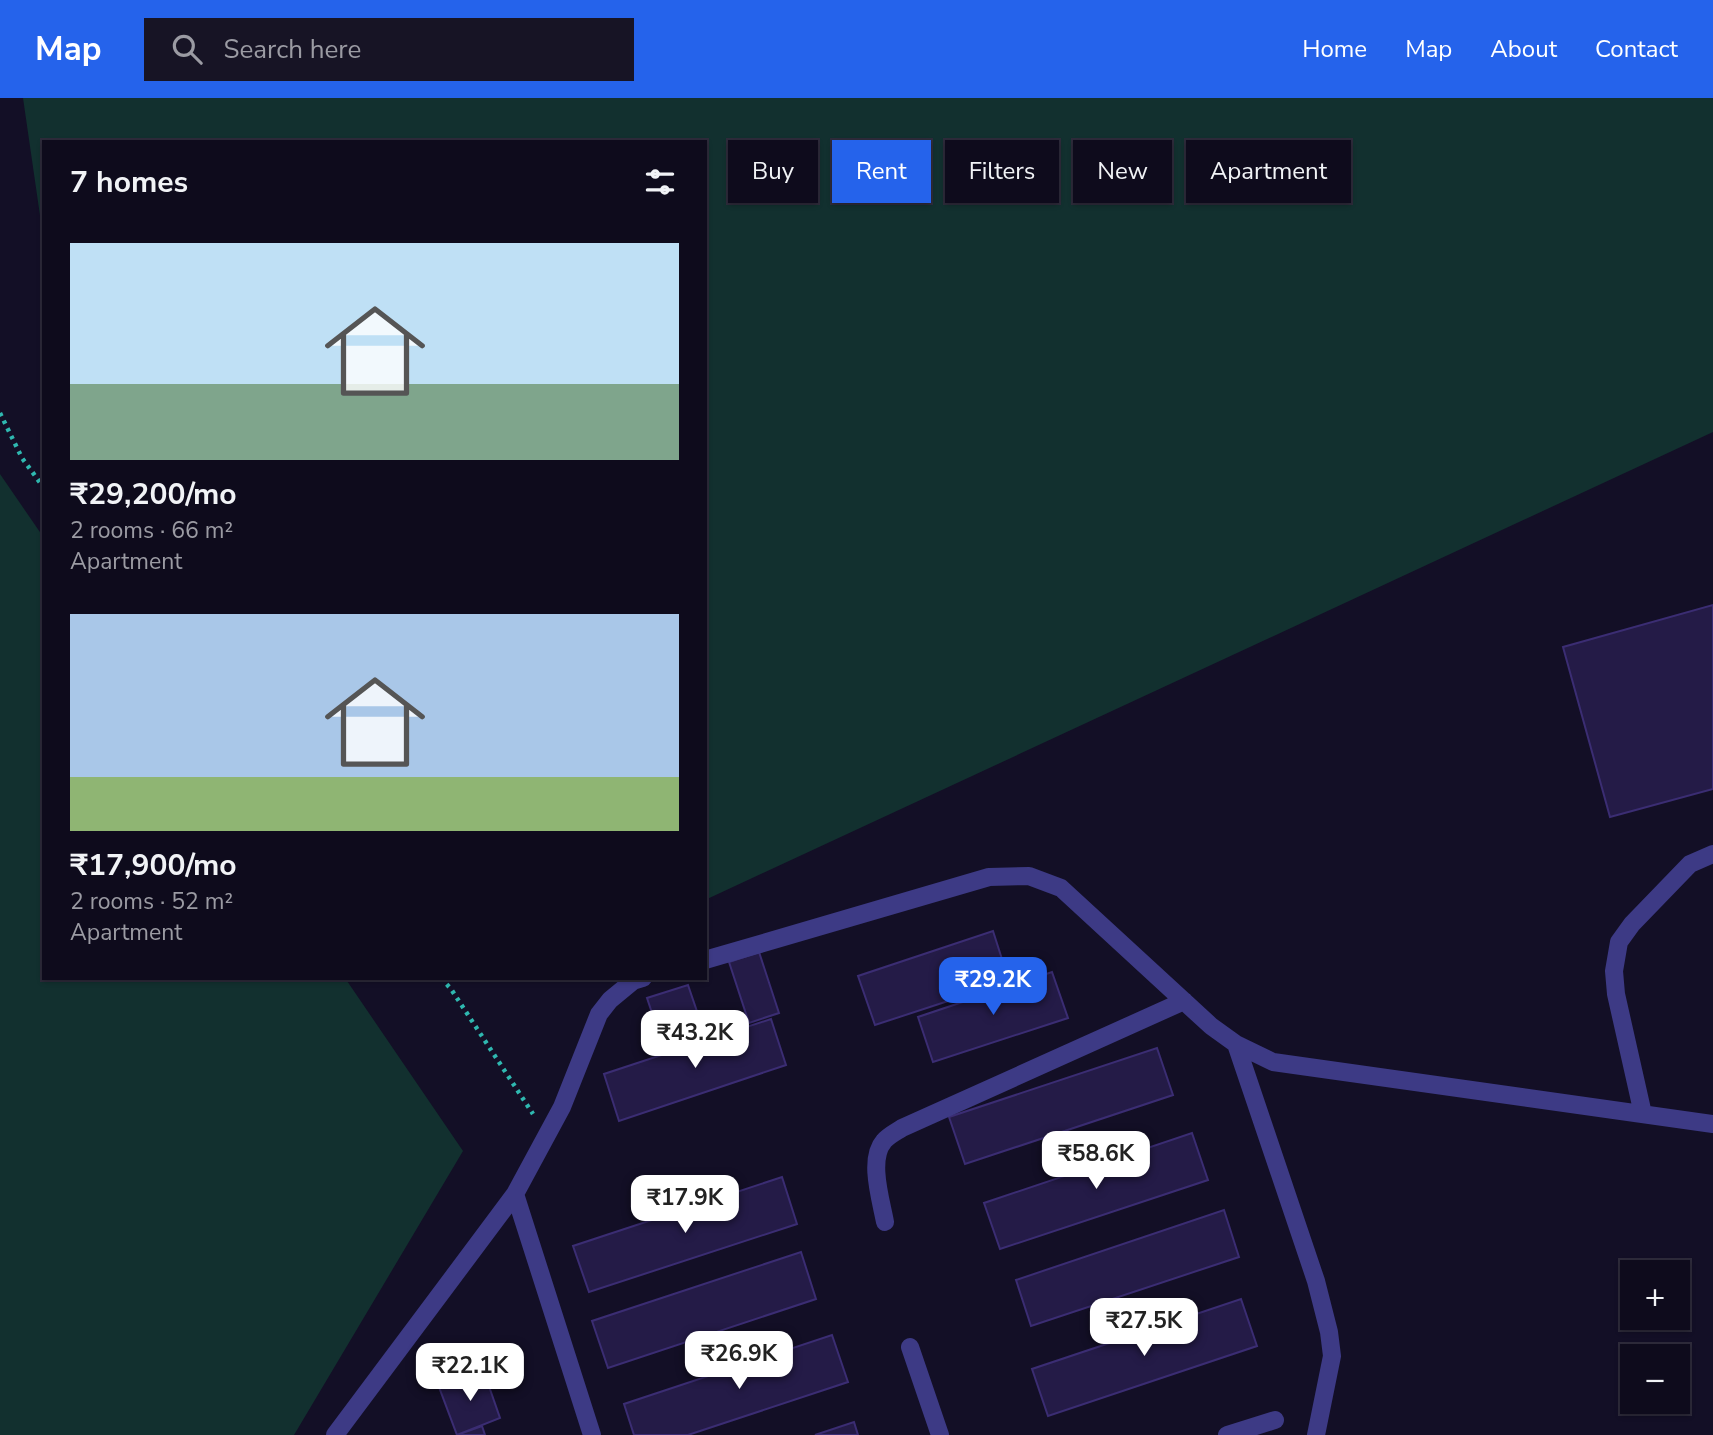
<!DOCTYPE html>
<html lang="en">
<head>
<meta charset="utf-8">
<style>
  :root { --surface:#0e0b1c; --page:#171425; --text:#f1f3f6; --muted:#9b9ba3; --line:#2e2b3b; --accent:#2563eb }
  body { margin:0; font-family:"Nunito Sans",sans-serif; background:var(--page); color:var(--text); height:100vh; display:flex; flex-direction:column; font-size:26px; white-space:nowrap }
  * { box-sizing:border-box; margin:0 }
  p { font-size:23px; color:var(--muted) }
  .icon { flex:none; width:38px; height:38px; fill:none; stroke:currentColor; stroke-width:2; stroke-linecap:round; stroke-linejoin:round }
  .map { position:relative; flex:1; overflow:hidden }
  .details { position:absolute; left:42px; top:42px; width:665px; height:840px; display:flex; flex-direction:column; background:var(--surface); border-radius:0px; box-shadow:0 2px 5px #0004,0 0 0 2px var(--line) }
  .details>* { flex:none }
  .hud { position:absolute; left:728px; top:42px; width:665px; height:63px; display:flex; gap:14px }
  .tools { position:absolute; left:1620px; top:1162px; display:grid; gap:14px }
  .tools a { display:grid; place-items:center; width:70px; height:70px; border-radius:0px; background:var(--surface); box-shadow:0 2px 5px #0004,0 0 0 2px var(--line); font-size:35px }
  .price { position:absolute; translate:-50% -60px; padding:0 16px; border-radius:14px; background:#fff; color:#222; font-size:23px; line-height:46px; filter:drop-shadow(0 2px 4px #0008) }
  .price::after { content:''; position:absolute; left:50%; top:42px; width:21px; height:16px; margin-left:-10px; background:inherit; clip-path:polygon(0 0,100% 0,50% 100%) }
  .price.active { background:var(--accent); color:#fff }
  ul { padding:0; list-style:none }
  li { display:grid; align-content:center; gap:14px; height:371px; padding:0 28px }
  li span { display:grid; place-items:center; height:217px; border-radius:0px; color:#555 }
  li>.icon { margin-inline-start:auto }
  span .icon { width:126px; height:126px; fill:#fffc; stroke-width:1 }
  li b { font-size:30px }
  h2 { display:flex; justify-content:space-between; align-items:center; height:84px; padding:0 28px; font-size:30px }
  .chip { padding:0 24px; border-radius:0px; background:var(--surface); box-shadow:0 2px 5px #0004,0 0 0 2px var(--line); font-size:24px; line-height:63px }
  .chip.active { background:var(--accent); color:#fff }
  header { display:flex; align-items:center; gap:42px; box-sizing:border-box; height:98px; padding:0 35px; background:var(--accent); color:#fff }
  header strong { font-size:33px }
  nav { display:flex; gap:38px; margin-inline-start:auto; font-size:24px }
  .search { width:490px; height:63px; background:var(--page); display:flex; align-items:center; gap:18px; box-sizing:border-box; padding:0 24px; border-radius:0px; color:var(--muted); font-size:26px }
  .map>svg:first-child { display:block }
</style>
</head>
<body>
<header>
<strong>Map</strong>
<div class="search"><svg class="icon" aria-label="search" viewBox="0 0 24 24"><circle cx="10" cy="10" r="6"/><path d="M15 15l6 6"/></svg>Search here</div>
<nav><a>Home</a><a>Map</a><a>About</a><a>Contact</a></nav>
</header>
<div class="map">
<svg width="1713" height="1337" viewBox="0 0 1713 1337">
  <rect width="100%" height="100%" fill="#130f26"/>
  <!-- green -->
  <path fill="#12302f" d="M23 0H1713V334L705 802V44H44V145Z
    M0 376 44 440V880H345L463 1053 294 1337H0Z"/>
  <!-- building -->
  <path fill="#241b47" stroke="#3b2d73" stroke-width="2" d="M1713 507V691L1610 719 1563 549Z
    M993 833 1009 883 875 927 858 878Z
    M759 854 779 915 749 925 729 864Z
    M1052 874 1068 920 933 964 918 919Z
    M688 887 703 931 662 945 647 900Z
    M771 921 786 967 619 1023 604 976Z
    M1157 950 1173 997 965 1066 949 1019Z
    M1192 1035 1208 1082 1000 1151 984 1105Z
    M782 1079 797 1126 589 1194 573 1148Z
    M1224 1112 1239 1159 1031 1228 1016 1182Z
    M801 1154 816 1201 608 1270 592 1223Z
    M1241 1201 1257 1248 1048 1318 1032 1271Z
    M832 1237 848 1284 688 1337H634L624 1306Z
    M484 1274 500 1320 457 1337 439 1289Z
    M854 1324 858 1337H815Z
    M482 1328 485 1337H457Z"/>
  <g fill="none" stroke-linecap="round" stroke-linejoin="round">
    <!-- path -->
    <path stroke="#2fb8b0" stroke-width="4.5" stroke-dasharray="3.5 5" stroke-linecap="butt" d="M0 315 22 360 44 390
      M441 880 451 891 533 1016"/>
    <!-- minor -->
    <path stroke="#3d3a85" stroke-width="18" d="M705 862 989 779 1029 778 1061 790 1211 928 1236 946 1273 964 1713 1026
      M1236 946 1316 1183 1329 1234 1332 1258 1316 1337
      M1643 1016 1616 896 1614 873 1619 844 1632 826 1690 766 1713 756
      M515 1096 592 1337
      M885 1124C881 1102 868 1061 884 1043 888 1038 896 1034 902 1030L1184 903
      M910 1249 940 1337
      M335 1337 515 1096 562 1009 599 916 610 902 633 883 643 880
      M1227 1337 1275 1322"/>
  </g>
</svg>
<div class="tools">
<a>+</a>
<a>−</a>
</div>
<b class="price active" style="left:993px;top:919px">₹29.2K</b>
<b class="price" style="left:695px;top:972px">₹43.2K</b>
<b class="price" style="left:1096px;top:1093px">₹58.6K</b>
<b class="price" style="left:685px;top:1137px">₹17.9K</b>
<b class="price" style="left:1144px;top:1260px">₹27.5K</b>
<b class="price" style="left:739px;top:1293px">₹26.9K</b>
<b class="price" style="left:470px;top:1305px">₹22.1K</b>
<div class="hud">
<a class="chip">Buy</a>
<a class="chip active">Rent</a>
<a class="chip">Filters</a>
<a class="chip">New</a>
<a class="chip">Apartment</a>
</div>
<section class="details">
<h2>7 homes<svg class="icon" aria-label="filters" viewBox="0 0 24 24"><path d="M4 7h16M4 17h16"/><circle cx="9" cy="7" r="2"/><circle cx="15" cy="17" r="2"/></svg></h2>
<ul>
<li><span style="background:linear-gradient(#bfe0f5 65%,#7fa58c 0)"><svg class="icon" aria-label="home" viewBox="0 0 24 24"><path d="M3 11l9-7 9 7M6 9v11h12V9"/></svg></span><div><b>₹29,200/mo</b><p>2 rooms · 66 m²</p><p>Apartment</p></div></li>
<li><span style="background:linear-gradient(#a9c7e8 75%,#8fb573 0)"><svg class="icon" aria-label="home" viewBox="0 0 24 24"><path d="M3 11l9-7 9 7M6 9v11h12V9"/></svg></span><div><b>₹17,900/mo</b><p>2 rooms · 52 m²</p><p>Apartment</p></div></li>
</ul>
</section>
</div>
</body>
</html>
